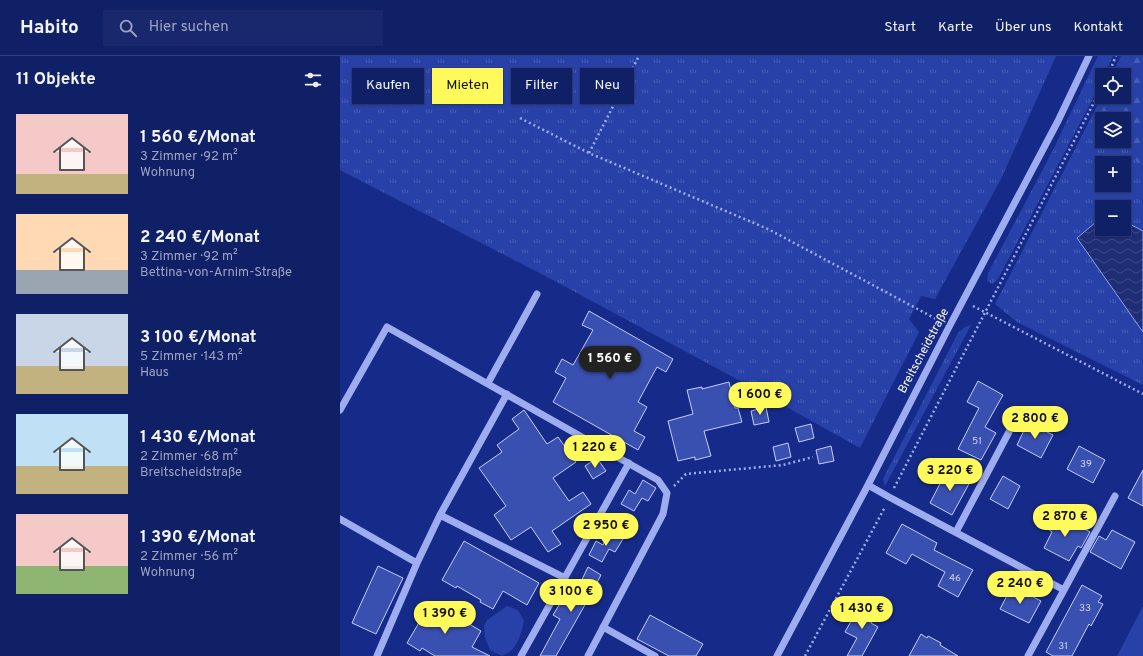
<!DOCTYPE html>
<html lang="de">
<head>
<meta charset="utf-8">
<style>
  :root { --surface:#102067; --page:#19286d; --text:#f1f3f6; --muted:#9ca3c0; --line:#303e7b; --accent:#fffa5b }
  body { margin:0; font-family:Overpass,sans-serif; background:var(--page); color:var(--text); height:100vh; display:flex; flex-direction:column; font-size:15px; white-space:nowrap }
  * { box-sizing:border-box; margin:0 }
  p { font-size:13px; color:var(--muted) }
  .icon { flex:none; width:22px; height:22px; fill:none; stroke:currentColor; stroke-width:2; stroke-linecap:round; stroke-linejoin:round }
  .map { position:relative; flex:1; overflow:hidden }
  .panel { display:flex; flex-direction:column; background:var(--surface); width:340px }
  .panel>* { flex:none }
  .top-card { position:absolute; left:12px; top:12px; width:380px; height:36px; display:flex; gap:8px }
  .fabs { position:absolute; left:755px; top:12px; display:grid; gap:8px }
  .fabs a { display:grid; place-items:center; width:36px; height:36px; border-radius:0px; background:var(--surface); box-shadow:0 1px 3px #0004,0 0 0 1px var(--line); font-size:20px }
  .price { position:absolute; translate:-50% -34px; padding:0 9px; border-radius:14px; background:var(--accent); color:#111; font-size:13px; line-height:26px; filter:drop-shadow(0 1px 2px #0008) }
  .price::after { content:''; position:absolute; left:50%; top:24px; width:12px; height:9px; margin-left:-6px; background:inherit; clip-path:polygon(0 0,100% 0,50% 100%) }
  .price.on { background:#222; color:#fff }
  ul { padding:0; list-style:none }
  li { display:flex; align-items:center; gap:12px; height:100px; padding:0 16px }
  li span { display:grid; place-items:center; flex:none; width:112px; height:80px; border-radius:0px; color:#555 }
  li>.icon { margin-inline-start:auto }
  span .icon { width:48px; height:48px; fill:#fffc; stroke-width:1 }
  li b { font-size:17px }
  h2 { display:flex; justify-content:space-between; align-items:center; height:48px; padding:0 16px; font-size:17px }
  .pill { padding:0 14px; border-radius:0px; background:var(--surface); box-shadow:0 1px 3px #0004,0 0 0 1px var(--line); font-size:14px; line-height:36px }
  .pill.on { background:var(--accent); color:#111 }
  header { display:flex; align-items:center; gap:24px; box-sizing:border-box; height:56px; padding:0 20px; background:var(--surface); border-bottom:1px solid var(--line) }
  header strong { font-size:19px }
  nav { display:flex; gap:22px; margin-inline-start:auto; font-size:14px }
  .search { width:280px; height:36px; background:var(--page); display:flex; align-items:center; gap:10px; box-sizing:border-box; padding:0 14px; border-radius:0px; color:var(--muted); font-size:15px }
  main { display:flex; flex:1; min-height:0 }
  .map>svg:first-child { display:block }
</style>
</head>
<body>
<header>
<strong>Habito</strong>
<div class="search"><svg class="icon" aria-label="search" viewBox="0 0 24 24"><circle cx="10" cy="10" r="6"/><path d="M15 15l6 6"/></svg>Hier suchen</div>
<nav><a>Start</a><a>Karte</a><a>Über uns</a><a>Kontakt</a></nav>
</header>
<main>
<section class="panel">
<h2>11 Objekte<svg class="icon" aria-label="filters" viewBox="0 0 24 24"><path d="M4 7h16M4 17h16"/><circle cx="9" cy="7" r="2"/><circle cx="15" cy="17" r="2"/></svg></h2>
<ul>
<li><span style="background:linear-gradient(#f6c9c9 75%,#c2b280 0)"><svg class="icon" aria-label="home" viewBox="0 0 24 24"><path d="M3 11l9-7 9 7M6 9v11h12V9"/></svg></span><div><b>1 560 €/Monat</b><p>3 Zimmer · 92 m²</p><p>Wohnung</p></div></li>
<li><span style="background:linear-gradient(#ffd9b3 70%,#9aa5b1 0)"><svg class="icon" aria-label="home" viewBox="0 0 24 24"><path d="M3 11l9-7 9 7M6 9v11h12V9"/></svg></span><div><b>2 240 €/Monat</b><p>3 Zimmer · 92 m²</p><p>Bettina-von-Arnim-Straße</p></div></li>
<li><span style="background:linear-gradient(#c9d6e8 65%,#c2b280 0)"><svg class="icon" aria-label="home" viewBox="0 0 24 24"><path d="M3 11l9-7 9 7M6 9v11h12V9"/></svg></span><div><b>3 100 €/Monat</b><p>5 Zimmer · 143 m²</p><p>Haus</p></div></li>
<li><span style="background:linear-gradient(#bfe0f5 65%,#c2b280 0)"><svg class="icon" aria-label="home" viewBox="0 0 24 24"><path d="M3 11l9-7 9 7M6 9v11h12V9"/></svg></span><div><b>1 430 €/Monat</b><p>2 Zimmer · 68 m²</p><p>Breitscheidstraße</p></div></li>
<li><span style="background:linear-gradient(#f6c9c9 65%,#8fb573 0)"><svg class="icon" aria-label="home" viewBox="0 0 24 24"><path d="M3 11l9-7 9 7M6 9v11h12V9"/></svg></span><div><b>1 390 €/Monat</b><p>2 Zimmer · 56 m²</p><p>Wohnung</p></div></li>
</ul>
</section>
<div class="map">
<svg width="803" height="600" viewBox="0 0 803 600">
  <defs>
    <pattern id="grass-tufts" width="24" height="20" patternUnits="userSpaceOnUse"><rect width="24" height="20" fill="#2841a8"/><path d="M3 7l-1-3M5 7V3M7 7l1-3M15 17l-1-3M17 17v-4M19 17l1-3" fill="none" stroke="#485eb5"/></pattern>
    <pattern id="forest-firs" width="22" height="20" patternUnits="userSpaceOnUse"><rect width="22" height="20" fill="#2841a8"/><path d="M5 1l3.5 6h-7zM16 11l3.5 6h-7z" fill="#485eb5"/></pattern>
    <pattern id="water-waves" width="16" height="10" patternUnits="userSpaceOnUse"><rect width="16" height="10" fill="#1e2d74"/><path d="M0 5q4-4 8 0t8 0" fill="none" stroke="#404c89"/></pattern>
  </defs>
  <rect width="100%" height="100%" fill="#162b89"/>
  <!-- grass -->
  <path fill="url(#grass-tufts)" fill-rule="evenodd" d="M0 0H716L661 123 595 243 581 240 569 263 579 276 520 392 393 321 209 222 0 114Z
    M758 0H773L764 19H762V24L758 33 658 223 652 228 647 225 648 217 712 96Z
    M756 52 765 63H762V85H781L803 114V175L784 165V151H762V161L737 182 803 276V329L677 266 655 248ZM762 107H784V129H762Z
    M631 269 545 430 543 423 618 277 625 271Z"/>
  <!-- forest -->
  <path fill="url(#forest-firs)" d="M781 0H803V114L781 85H784V63H765L756 52 762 40 784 41V19H772Z"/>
  <!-- park -->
  <path fill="#2841a8" d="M167 550 178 554 184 565C181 579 177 595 162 600L150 594 145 582 144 570 147 564Z
    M803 550V600H777Z"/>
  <!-- water -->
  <path fill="url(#water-waves)" stroke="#90a4f2" d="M762 161V173H784V165L803 175V276L737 182Z"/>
  <!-- building -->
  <path fill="#3a50b1" stroke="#c4cefb" d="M249 255 333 303 326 316 317 311 298 346 307 351 294 375 305 381 298 394 213 346 226 322 215 316 222 303 233 309 253 274 242 269Z
    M638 325 663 339 645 371 656 377 641 404 618 393 639 352 627 346Z
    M389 326 395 352H398L402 366 364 375 371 400 355 404V401L338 405 328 365 353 358 347 334 362 331V333Z
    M426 351 429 366 414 369 411 355Z
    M184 354 207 388 218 381 236 406 213 422 229 445 243 436 251 448 212 475 221 488 208 496 191 471 171 484 154 459 166 450 139 412 162 396 157 389 179 373 172 363Z
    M688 366 713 379 701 402 677 389Z
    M471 368 474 382 459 386 455 372Z
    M448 387 451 401 436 405 433 391Z
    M491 390 494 405 479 408 476 394Z
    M739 390 765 404 753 427 727 413Z
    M257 402 266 415 253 423 245 410Z
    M607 414 630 426 612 459 590 447Z
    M803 414V450L788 442Z
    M663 420 680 430 668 453 650 443Z
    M303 424 316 432 308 445 302 442 294 455 281 448 289 434 295 438Z
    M716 458 750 476 741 492 738 490 729 505 704 492 712 476 708 473Z
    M562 468 597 487 594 494 633 514 618 541 598 530 605 516 572 498 566 508 546 497Z
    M772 474 795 486 781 513 750 496 759 480 766 484Z
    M270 475 283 483 275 496 269 493 262 506 249 499 256 485 263 489Z
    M124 485 199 527 187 549 163 535 153 553 140 546 141 544 117 530 116 532 102 524Z
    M38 510 63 522 36 578 12 567Z
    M248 511 261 519 246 547 216 600H200L220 563 213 559 221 546 228 550 233 540 241 544 236 536Z
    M742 529 762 540 758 546 763 548 751 570 749 568 732 600H713L706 596Z
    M672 530 701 545 689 567 660 553Z
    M521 547 537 555 531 567 538 571 522 600H507L517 582 505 576Z
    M90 548 103 555 104 553 141 575 132 591 150 600H95L82 592 80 595 67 587Z
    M310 559 363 588 356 600H329L297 583Z
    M581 578 587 582 588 580 601 587 600 589 618 600H569Z"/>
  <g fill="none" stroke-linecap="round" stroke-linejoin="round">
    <!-- path -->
    <path stroke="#9eadef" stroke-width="2.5" stroke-dasharray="2 3" stroke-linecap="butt" d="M768 19 776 0
      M180 62 249 97 428 173 600 265
      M249 97 299 0
      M633 250 803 338
      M334 430 346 418 443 409 473 401
      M554 432 762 31
      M465 600 545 451"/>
    <!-- minor -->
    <path stroke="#9eadef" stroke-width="7" d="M148 327 197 238
      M0 354 47 271 318 424 327 437 323 458 248 600
      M528 429 549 441 724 534 688 600
      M100 459 225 522
      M0 463 77 507
      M616 476 669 376
      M724 534 775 440
      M263 571 315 600
      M37 600 77 507 100 459 167 338
      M181 600 289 407
      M437 600 528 429 609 271 718 65 749 0"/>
  </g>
  <g text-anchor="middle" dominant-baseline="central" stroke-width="4" stroke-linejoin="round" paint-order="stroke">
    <!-- number labels -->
    <g font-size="10" fill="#ced3ec">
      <text x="637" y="385">51</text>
      <text x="746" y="408">39</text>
      <text x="615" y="522">46</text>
      <text x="745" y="552">33</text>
      <text x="723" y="590">31</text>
    </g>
    <!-- street labels -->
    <g font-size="12" fill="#fff" stroke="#162b89">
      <text transform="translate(584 295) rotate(-62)">Breitscheidstraße</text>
    </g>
  </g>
</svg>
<div class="fabs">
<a><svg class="icon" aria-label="locate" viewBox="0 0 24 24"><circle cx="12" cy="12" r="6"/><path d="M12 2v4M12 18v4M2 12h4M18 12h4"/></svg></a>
<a><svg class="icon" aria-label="layers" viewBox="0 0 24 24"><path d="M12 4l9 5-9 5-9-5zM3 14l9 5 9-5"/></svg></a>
<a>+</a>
<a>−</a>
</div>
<b class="price on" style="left:270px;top:324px">1 560 €</b>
<b class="price" style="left:420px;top:360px">1 600 €</b>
<b class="price" style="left:695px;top:384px">2 800 €</b>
<b class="price" style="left:255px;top:413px">1 220 €</b>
<b class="price" style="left:610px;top:436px">3 220 €</b>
<b class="price" style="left:725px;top:482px">2 870 €</b>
<b class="price" style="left:266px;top:491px">2 950 €</b>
<b class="price" style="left:680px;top:549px">2 240 €</b>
<b class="price" style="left:231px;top:557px">3 100 €</b>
<b class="price" style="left:522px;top:574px">1 430 €</b>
<b class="price" style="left:105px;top:579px">1 390 €</b>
<div class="top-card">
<a class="pill">Kaufen</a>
<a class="pill on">Mieten</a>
<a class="pill">Filter</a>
<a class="pill">Neu</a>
</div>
</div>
</main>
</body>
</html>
